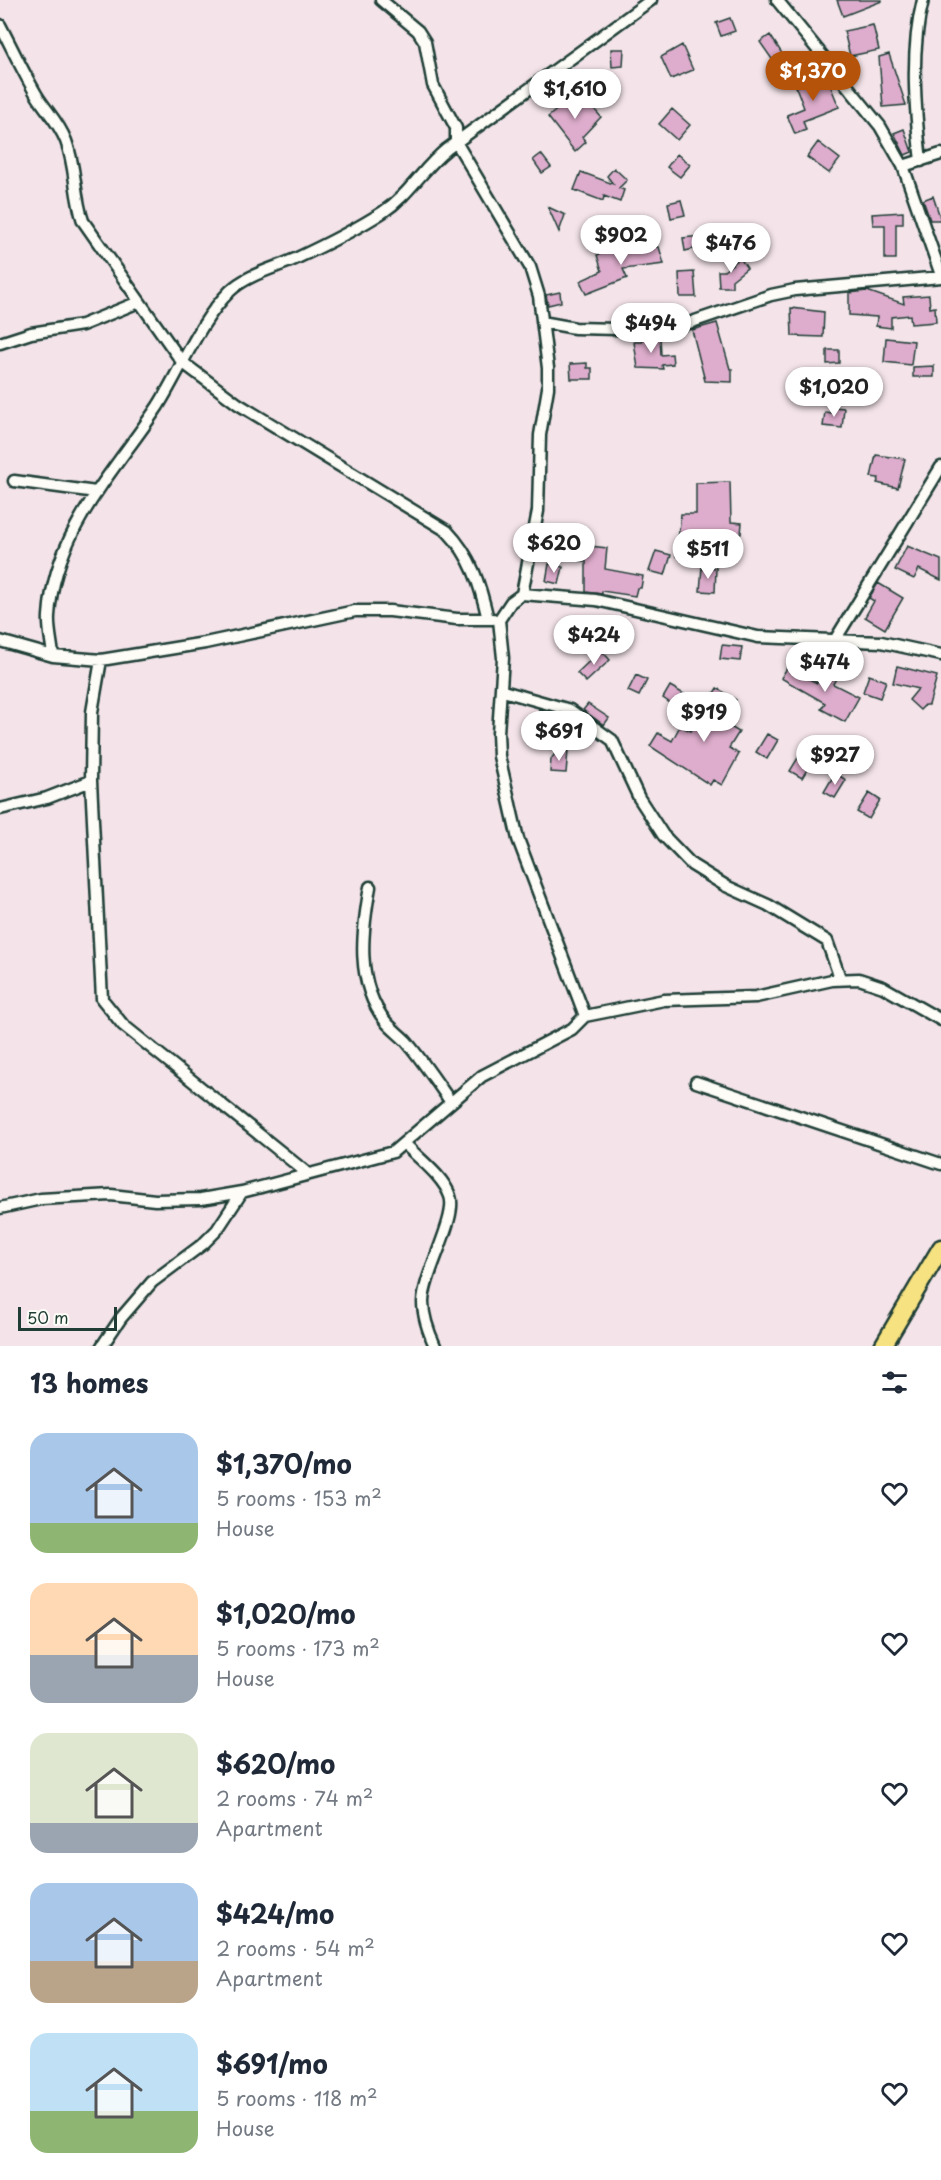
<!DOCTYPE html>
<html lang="en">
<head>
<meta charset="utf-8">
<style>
  :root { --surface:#fff; --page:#f6f6f7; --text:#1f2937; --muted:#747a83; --accent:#b45309 }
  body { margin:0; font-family:"Playpen Sans",sans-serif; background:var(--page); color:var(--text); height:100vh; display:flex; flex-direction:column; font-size:22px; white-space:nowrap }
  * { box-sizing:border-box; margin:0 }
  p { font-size:20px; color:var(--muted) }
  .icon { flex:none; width:33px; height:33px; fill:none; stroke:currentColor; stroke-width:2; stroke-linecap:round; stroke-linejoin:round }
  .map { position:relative; height:1346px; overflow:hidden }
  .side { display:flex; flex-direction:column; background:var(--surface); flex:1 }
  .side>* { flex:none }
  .scale { position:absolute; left:18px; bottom:15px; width:99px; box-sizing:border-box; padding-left:6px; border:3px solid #1f3d34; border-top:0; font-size:16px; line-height:21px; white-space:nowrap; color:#1f3d34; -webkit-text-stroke:4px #fdfcf7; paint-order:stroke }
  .price { position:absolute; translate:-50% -51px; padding:0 14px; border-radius:21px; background:#fff; color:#222; font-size:20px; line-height:39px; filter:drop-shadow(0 2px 3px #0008) }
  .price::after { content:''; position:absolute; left:50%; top:36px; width:18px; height:14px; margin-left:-9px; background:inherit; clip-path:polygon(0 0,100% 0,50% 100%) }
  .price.on { background:var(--accent); color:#fff }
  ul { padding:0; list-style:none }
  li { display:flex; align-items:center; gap:18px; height:150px; padding:0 30px }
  li span { display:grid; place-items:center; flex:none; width:168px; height:120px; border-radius:18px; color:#555 }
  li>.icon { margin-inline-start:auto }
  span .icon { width:72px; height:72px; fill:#fffc; stroke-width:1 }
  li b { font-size:26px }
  h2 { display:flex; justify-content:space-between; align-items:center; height:72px; padding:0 30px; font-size:26px }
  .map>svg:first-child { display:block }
</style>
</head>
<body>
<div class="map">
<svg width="941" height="1346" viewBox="0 0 941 1346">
  <rect width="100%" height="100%" fill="#f4e4ea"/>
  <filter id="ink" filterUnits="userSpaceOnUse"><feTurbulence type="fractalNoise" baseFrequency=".0167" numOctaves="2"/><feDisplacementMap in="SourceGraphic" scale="12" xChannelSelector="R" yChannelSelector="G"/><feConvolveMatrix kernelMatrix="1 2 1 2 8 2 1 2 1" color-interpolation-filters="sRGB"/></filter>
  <g filter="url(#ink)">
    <!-- building -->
    <path fill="#deadcd" stroke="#1f3d34" stroke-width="1.5" d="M837 0H882V1L843 16Z
      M730 18 735 31 721 36 716 23Z
      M873 25 879 50 850 56 844 31Z
      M770 35 785 58 776 65 760 42Z
      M682 45 693 70 671 79 661 57Z
      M611 49H624L623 66 612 67Z
      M889 54 906 105 883 107 879 57Z
      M826 75 839 107 803 121 806 130 795 134 787 115 804 108 796 87Z
      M579 91 601 117 582 137 586 142 575 152 548 117Z
      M672 109 690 125 677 140 659 124Z
      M904 129 912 152 905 155 894 133Z
      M818 142 840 159 829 173 807 157Z
      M541 154 551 167 542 173 533 160Z
      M677 154 690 165 680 177 667 167Z
      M614 168 627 180 619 188 624 190 620 202 604 196 603 201 574 190 581 172 613 184 607 176Z
      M933 196 941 220H930L923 200Z
      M681 200 685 215 671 218 668 203Z
      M548 207 565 215 559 232Z
      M903 212V224H896V259H885V225H873L872 214Z
      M710 235 711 245 685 251 683 238Z
      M659 247 664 264 623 269 627 278 586 294 580 281 602 271 597 255 616 249Z
      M740 258 747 268 732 280V287H719L718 271H724Z
      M694 272 696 297H680L679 273Z
      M867 291 904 304 903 297 929 295 930 308 935 307 936 322 911 324 910 315 891 317V328L876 326 877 317 849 315V293Z
      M560 292 561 302 548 305 546 295Z
      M791 308 824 312 823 337 792 336Z
      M717 323 730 369H732V382L705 381 692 330Z
      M641 337H660L661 355 672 354 673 364 662 365 663 369 638 368 634 342H642Z
      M886 338 914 341 911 365 884 362Z
      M827 350H839V363L827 364Z
      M587 363V368H592V379H571L570 364Z
      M934 366V377H913V367Z
      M833 407 844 408 842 428 823 426 825 412 832 413Z
      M876 455 905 459 898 488 877 483 879 478 871 477Z
      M730 482 731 522 742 523 741 534 716 532V540L709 539V559L676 556 681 514H696V483Z
      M581 545 607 548 605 569 643 576 641 588H637L635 596 602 591V594L586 592V561H580Z
      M907 546 941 560V580L919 569 914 579 895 570Z
      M656 551 671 555 665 575 649 571Z
      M549 564 563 567 559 584 546 581Z
      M702 567 716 568 715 592 700 591Z
      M878 583 903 598 885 629 865 617 874 601 869 598Z
      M571 616 594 626 582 653 564 645 565 641 561 639Z
      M722 645 742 647 740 661 720 659Z
      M601 650 610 660 586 682 577 673Z
      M897 666 937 676 929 705H925L920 710 909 700 918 689 893 683Z
      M787 668 817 683 824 671 837 677 833 684 859 697 845 722 821 709 825 703 781 678Z
      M636 675 647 680 639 696 628 691Z
      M869 675 886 681 880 698 863 692Z
      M670 686 684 694 676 707 663 698Z
      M717 688 736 700 722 722 739 732 729 748 739 754 722 785 713 780 710 785 650 746 658 733 672 741 680 726 691 731Z
      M588 704 609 718 604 725 583 710Z
      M539 709 562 715 557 734 539 729 541 722 536 721Z
      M767 734 778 740 767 759 756 752Z
      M558 750 568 751 566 773 550 772 551 759Z
      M801 753 813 760 802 778 790 771Z
      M835 773 846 780 835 798 824 792Z
      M869 793 880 800 869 819 857 812Z"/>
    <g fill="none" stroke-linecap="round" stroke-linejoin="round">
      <!-- minor casing -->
      <g stroke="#1f3d34" stroke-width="15">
        <path id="minor" d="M381 0 418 31 425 42 433 85 456 128V142L530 267 539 296 548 368V388L540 435 538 511 522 594 511 602 499 620 503 658 498 733 499 756 518 839 585 1016
          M777 0 880 126 903 166 941 275
          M0 25C12 48 23 72 36 94 46 111 58 121 66 141 76 167 74 195 83 221L182 362 238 404 447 531C472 557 480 585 488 619
          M921 161C915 109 910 51 923 0
          M903 166 941 154
          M542 322 575 328 659 330 683 325 771 295 795 290 941 277
          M0 343 31 333 82 325 139 302
          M14 481 96 492
          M522 594 596 600 758 637 881 642 941 655
          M835 640 941 467
          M0 641 53 656 101 660 205 643 355 611H390L457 619H493
          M53 656C52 643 48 629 49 616 54 532 114 472 158 406 182 368 198 323 230 291 246 275 275 268 295 259 325 245 355 230 383 212 409 195 423 168 447 149L651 0
          M101 660 92 712 91 781 102 999 123 1025 307 1173
          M503 691 570 710 612 740 639 798 663 835 692 865 726 886 768 905 827 941 840 978
          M0 809 47 798 91 781
          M370 887C362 931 355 983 386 1022 392 1029 399 1034 406 1041 422 1060 436 1081 450 1101
          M696 1082 941 1164
          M405 1144C419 1159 443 1176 450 1196 458 1217 424 1273 423 1302 423 1317 429 1333 435 1346
          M0 1208 41 1199 111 1195 155 1200 201 1199 242 1192 393 1152 482 1076 572 1029 585 1016 620 1009 664 1000 756 997 832 980 859 979 883 987 941 1020
          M102 1346 121 1318 152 1282 203 1244 217 1230 242 1192"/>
      </g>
      <!-- primary casing -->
      <g stroke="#1f3d34" stroke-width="21">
        <path id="primary" d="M883 1346 941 1248"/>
      </g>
      <!-- minor -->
      <use href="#minor" stroke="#fdfcf7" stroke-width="10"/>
      <!-- primary -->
      <use href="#primary" stroke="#f7e281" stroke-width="16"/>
    </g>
  </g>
</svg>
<div class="scale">50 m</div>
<b class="price on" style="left:813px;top:102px">$1,370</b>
<b class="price" style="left:575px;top:120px">$1,610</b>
<b class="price" style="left:621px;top:266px">$902</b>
<b class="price" style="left:731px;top:274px">$476</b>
<b class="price" style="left:651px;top:354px">$494</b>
<b class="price" style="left:834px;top:418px">$1,020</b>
<b class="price" style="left:554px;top:574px">$620</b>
<b class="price" style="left:708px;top:580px">$511</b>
<b class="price" style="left:594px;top:666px">$424</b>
<b class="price" style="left:825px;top:693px">$474</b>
<b class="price" style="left:704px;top:743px">$919</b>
<b class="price" style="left:559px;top:762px">$691</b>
<b class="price" style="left:835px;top:786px">$927</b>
</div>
<section class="side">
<h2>13 homes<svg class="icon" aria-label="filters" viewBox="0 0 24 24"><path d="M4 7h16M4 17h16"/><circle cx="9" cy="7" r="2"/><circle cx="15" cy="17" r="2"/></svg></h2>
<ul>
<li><span style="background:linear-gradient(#a9c7e8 75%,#8fb573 0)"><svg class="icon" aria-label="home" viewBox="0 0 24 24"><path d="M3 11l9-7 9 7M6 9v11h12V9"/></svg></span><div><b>$1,370/mo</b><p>5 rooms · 153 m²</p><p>House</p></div><svg class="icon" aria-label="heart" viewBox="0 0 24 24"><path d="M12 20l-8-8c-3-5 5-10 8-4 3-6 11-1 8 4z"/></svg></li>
<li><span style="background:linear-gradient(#ffd9b3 60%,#9aa5b1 0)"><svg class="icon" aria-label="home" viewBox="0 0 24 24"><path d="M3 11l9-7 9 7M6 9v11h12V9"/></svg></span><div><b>$1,020/mo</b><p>5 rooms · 173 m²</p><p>House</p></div><svg class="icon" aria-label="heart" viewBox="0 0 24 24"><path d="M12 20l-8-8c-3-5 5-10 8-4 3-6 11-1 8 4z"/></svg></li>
<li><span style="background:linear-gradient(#dfe7d0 75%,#9aa5b1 0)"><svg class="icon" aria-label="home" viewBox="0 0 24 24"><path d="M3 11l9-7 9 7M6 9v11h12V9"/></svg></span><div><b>$620/mo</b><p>2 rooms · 74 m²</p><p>Apartment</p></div><svg class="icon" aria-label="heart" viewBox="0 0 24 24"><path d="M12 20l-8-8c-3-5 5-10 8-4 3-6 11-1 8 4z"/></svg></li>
<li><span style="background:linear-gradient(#a9c7e8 65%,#b9a48a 0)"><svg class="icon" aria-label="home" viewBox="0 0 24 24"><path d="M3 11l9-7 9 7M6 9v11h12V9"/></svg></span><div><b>$424/mo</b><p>2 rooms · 54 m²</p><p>Apartment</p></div><svg class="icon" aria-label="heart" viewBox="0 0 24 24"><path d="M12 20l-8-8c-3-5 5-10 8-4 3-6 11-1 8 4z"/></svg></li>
<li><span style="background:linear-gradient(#bfe0f5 65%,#8fb573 0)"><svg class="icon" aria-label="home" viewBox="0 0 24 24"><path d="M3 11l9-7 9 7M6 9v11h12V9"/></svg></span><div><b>$691/mo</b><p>5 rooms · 118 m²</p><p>House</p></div><svg class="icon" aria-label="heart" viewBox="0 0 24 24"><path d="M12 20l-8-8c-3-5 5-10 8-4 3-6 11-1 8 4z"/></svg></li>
</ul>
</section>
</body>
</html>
